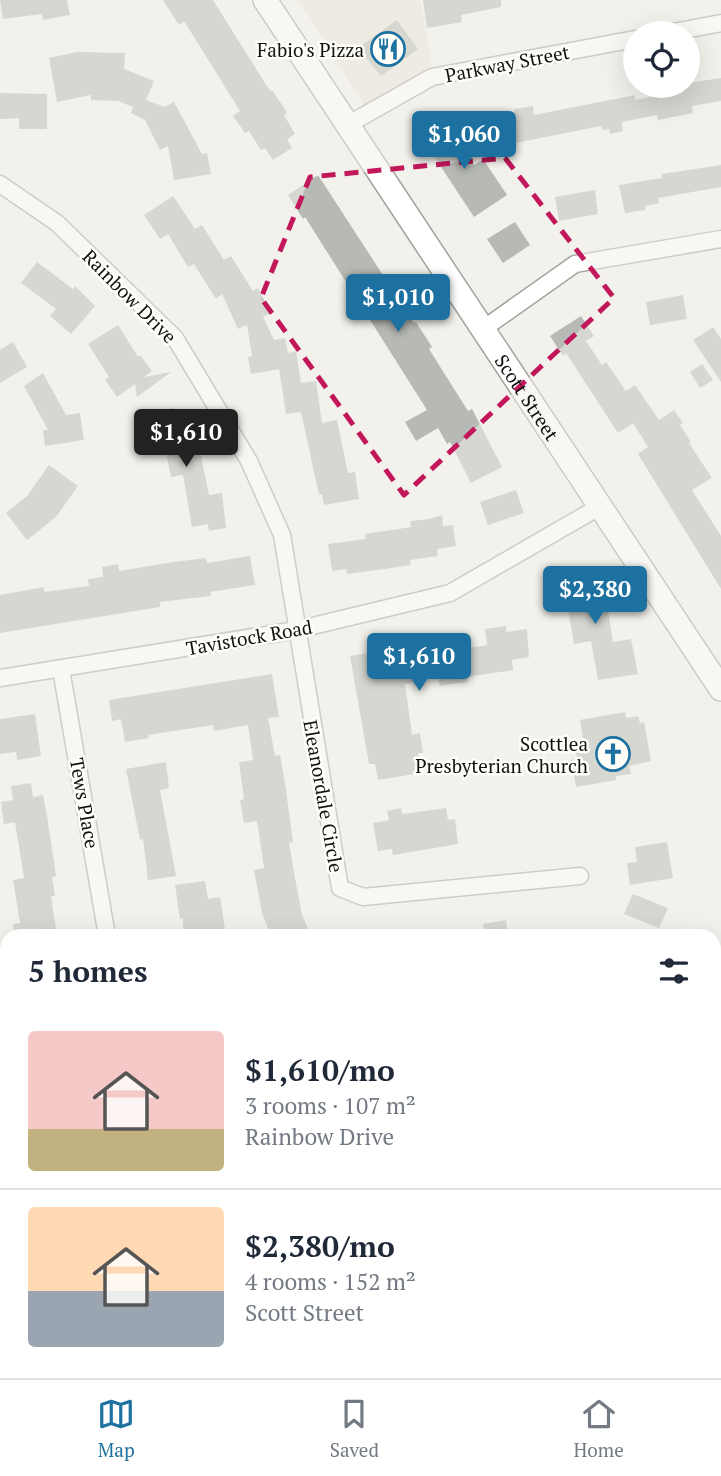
<!DOCTYPE html>
<html lang="en">
<head>
<meta charset="utf-8">
<style>
  :root { --surface:#fff; --page:#f2f2f3; --text:#1f2937; --muted:#747a83; --line:#e0e1e3; --accent:#1c71a1 }
  body { margin:0; font-family:"PT Serif",serif; background:var(--page); color:var(--text); height:100vh; display:flex; flex-direction:column; font-size:26px; white-space:nowrap }
  * { box-sizing:border-box; margin:0 }
  p { font-size:23px; color:var(--muted) }
  .icon { flex:none; width:38px; height:38px; fill:none; stroke:currentColor; stroke-width:2; stroke-linecap:round; stroke-linejoin:round }
  .map { position:relative; flex:1; overflow:hidden }
  .drawer { position:absolute; left:0px; top:929px; width:721px; height:450px; display:flex; flex-direction:column; background:var(--surface); border-radius:21px 21px 0 0; box-shadow:0 7px 28px #0002 }
  .drawer>* { flex:none }
  .tools { position:absolute; left:623px; top:21px; display:grid; gap:14px }
  .tools a { display:grid; place-items:center; width:77px; height:77px; border-radius:50%; background:var(--surface); box-shadow:0 7px 28px #0002; font-size:35px }
  .price { position:absolute; translate:-50% -60px; padding:0 16px; border-radius:7px; background:var(--accent); color:#fff; font-size:23px; line-height:46px; filter:drop-shadow(0 2px 4px #0008) }
  .price::after { content:''; position:absolute; left:50%; top:42px; width:21px; height:16px; margin-left:-10px; background:inherit; clip-path:polygon(0 0,100% 0,50% 100%) }
  .price.current { background:#222; color:#fff }
  ul { padding:0; list-style:none }
  li { display:flex; align-items:center; gap:21px; height:175px; padding:0 28px }
  li+li { border-top:2px solid var(--line) }
  li span { display:grid; place-items:center; flex:none; width:196px; height:140px; border-radius:7px; color:#555 }
  li>.icon { margin-inline-start:auto }
  span .icon { width:84px; height:84px; fill:#fffc; stroke-width:1 }
  li b { font-size:30px }
  h2 { display:flex; justify-content:space-between; align-items:center; height:84px; padding:0 28px; font-size:30px }
  .menu { display:flex; justify-content:space-around; align-items:center; height:98px; border-top:2px solid var(--line); background:var(--surface); font-size:19px; color:var(--muted) }
  .menu a { display:grid; justify-items:center; gap:4px }
  .menu .current { color:var(--accent) }
  .map>svg:first-child { display:block }
</style>
</head>
<body>
<div class="map">
<svg width="721" height="1378" viewBox="0 0 721 1378">
  <rect width="100%" height="100%" fill="#f2f1eb"/>
  <!-- built -->
  <path fill="#e7e5d8" d="M299 0H420L432 65 366 109Z
    M721 1016V1325L714 1326V1017Z"/>
  <!-- building -->
  <path fill="#b7b9b4" d="M0 0H67L70 15 43 20 42 14 3 19Z
    M163 0H213L270 91 272 90 287 112 284 115 295 134 287 139 292 148 273 160 265 148 261 150 249 131 245 133 233 116 240 111 204 53 184 21 179 25Z
    M423 0H501V7L461 15 462 22 427 28Z
    M397 20 418 49 381 76 358 48Z
    M77 52 125 53 124 69 154 81 146 100 165 107 174 102 202 154 207 153 211 174 174 180 168 146 160 150 145 120 131 113 133 107 118 101 91 100V95L57 102 49 58Z
    M721 78V101L692 106 693 113 658 120 657 115 622 122 623 131 610 134 609 129 602 130 601 126 506 145 502 140 498 115 515 112V109L533 106 534 115 635 95V100L673 93 672 86H688V83Z
    M0 93 47 94V129H19V118L0 119Z
    M446 122 474 165 483 159 507 195 474 217 422 138Z
    M721 165V187L658 198 659 203 645 206V210L625 213 619 185 662 178V174Z
    M318 175 414 323 416 322 432 347 429 349 468 411 472 409 502 467 471 483 450 442 447 444 438 428 416 441 405 422 427 410 305 217 303 219 288 195Z
    M595 190 598 214 559 221 555 197Z
    M173 196 195 229 202 225 224 260 231 256 253 291 258 288 270 313 263 317 274 340 285 338 288 353 296 351 301 383 316 381 322 423 337 420 348 473 355 472 359 499 324 505 322 494 319 495 301 412 286 414 279 369 251 374 248 357 252 356 247 325 238 329 222 294 216 299 194 264 188 267 168 234 160 239 144 215Z
    M515 222 530 245 503 263 487 239Z
    M37 262 73 289 75 286 95 306 71 334 50 316 56 309 21 283Z
    M683 295 687 319 650 325 646 302Z
    M581 316 594 336 586 341 602 365 606 362 626 391 635 385 659 420 674 410 683 423 680 425 691 442 689 443 712 478 692 490 721 536V589L638 454 648 447 633 423 618 433 566 353 563 356 550 336Z
    M118 325 138 357 140 355 152 371 144 377 171 372 137 397 135 384 117 397 105 380 109 377 88 344Z
    M713 327 721 339V382L693 340Z
    M13 342 27 367 0 383V350Z
    M702 364 713 380 700 388 690 372Z
    M43 373 66 415 80 413 84 440 45 446 43 430H48L24 386Z
    M173 408 179 446 198 442 209 495 222 493 226 528 209 531 208 524 192 527 183 475 171 477 163 438 144 441 140 413Z
    M49 465 78 486 56 517 27 540 6 513 27 496Z
    M516 490 524 513 488 525 480 502Z
    M442 515 443 526 453 525 456 546 437 549 438 556 410 560 411 565 385 569 347 574 346 569 332 571 328 544 366 539 365 534 411 527 410 521 429 519Z
    M250 556 255 585 210 592 211 596 160 602V607L0 633V595L44 587V592L89 586 88 579 103 577 102 567 118 564 119 571 174 562 206 558 207 563Z
    M581 567 607 605 613 642 631 639 638 674 598 680 591 641 574 644 568 610 552 586Z
    M506 626V632L527 629 529 657 512 660 513 670 467 677V682L440 686 438 677 405 684 412 735 420 733 423 753H418L421 773 378 780 375 764H369L350 656 393 649 395 663 435 655 433 647 457 643 458 650 487 645 485 629Z
    M272 674 279 717 268 718 275 756 280 755 285 783 293 842 289 843 295 878 302 915 311 936H271L262 913 254 870 264 868 257 821 244 823 240 800 244 799 239 762 253 760 248 725 214 731 213 725 148 735 149 738 125 742 121 719 112 721 109 700Z
    M625 712 626 718 638 716 640 723 644 722 651 761 629 766 631 774 616 776V780L576 787 571 760 577 759 575 748 584 747 580 720Z
    M35 714 41 756 17 760 16 752 0 754V719Z
    M166 762 169 788 160 790 176 876 148 880 143 839 140 840 126 769Z
    M31 783 33 797 43 795 47 816 56 876 52 877 55 896H51L57 936H15L13 924 20 923 13 880 24 878 15 822 4 824 1 802 13 800 11 786Z
    M401 808 402 814 446 808 448 820 455 819 458 844 393 855 392 849 378 851 373 823 389 820 387 811Z
    M667 842 673 878 630 885 627 863 637 862 635 847Z
    M205 881 208 899 220 897 226 936H183V918L180 919 175 885Z
    M633 894 668 908 659 928 624 914Z
    M506 920 508 936H485L483 924Z"/>
  <g fill="none" stroke-linecap="round" stroke-linejoin="round">
    <!-- street casing -->
    <g stroke="#a2a19c" stroke-width="19">
      <path id="street" d="M668 33 721 23
        M349 124 432 77 635 39
        M0 184 57 223 175 338 249 461 282 535 340 888 363 897 580 876
        M483 329 575 264 721 239
        M61 669 107 936
        M0 678 296 630 450 593 599 507
        M0 1258 7 1256
        M51 1372 52 1378
        M244 1372 245 1378"/>
    </g>
    <!-- secondary casing -->
    <g stroke="#a2a19c" stroke-width="26">
      <g id="secondary">
        <path id="s1" d="M265 0 721 689"/>
      </g>
    </g>
    <!-- street -->
    <use href="#street" stroke="#fff" stroke-width="16"/>
    <!-- secondary -->
    <use href="#secondary" stroke="#fff" stroke-width="23"/>
  </g>
  <!-- marked area -->
  <path d="M0 0H721V1378H0ZM505 158 614 298 404 495 261 298 310 177Z" fill="#f2f1eb" fill-opacity=".55" fill-rule="evenodd"/>
  <path fill="none" stroke="#c2185b" stroke-width="5" stroke-dasharray="14 9" stroke-linejoin="round" d="M505 158 614 298 404 495 261 298 310 177Z"/>
  <!-- icons -->
  <defs>
    <g id="restaurant-ring" transform="scale(1.75)"><circle r="9.5" fill="#fffef8" stroke="#1c71a1" stroke-width="1.5"/><path d="M-5-6h1v4h1v-4h1v4h1v-4h1v5L-1.5 .5V6h-2V.5L-5-1ZM5-6V6H3V1.5H1.5Q1.5-4 5-6Z" fill="#1c71a1"/></g>
    <g id="church-ring" transform="scale(1.75)"><circle r="9.5" fill="#fffef8" stroke="#1c71a1" stroke-width="1.5"/><path d="M-1.2-6h2.4v3.5h3.3v2.4h-3.3V6h-2.4V-.1h-3.3v-2.4h3.3Z" fill="#1c71a1"/></g>
  </defs>
  <g fill-rule="evenodd">
    <use href="#restaurant-ring" x="388" y="49"/>
    <use href="#church-ring" x="613" y="754"/>
  </g>
  <g text-anchor="middle" dominant-baseline="central" stroke-width="5" stroke-linejoin="round" paint-order="stroke">
    <!-- poi labels -->
    <g font-size="19" fill="#131211" stroke="#fffef8" text-anchor="end">
      <text x="364" y="49">Fabio's Pizza</text>
      <text x="588" y="743">Scottlea<tspan x="588" dy="22">Presbyterian Church</tspan></text>
    </g>
    <!-- street labels -->
    <g font-size="19" fill="#131211" stroke="#fffef8">
      <text transform="translate(507 63) rotate(-11)">Parkway Street</text>
      <text transform="translate(130 296) rotate(45)">Rainbow Drive</text>
      <text stroke="none"><textPath href="#s1" startOffset="476">Scott Street</textPath></text>
      <text transform="translate(249 637) rotate(-10)">Tavistock Road</text>
      <text transform="translate(324 796) rotate(80)">Eleanordale Circle</text>
      <text transform="translate(85 803) rotate(80)">Tews Place</text>
    </g>
  </g>
</svg>
<div class="tools">
<a><svg class="icon" aria-label="locate" viewBox="0 0 24 24"><circle cx="12" cy="12" r="6"/><path d="M12 2v4M12 18v4M2 12h4M18 12h4"/></svg></a>
</div>
<b class="price" style="left:464px;top:171px">$1,060</b>
<b class="price" style="left:398px;top:334px">$1,010</b>
<b class="price current" style="left:186px;top:469px">$1,610</b>
<b class="price" style="left:595px;top:626px">$2,380</b>
<b class="price" style="left:419px;top:693px">$1,610</b>
<section class="drawer">
<h2>5 homes<svg class="icon" aria-label="filters" viewBox="0 0 24 24"><path d="M4 7h16M4 17h16"/><circle cx="9" cy="7" r="2"/><circle cx="15" cy="17" r="2"/></svg></h2>
<ul>
<li><span style="background:linear-gradient(#f6c9c9 70%,#c2b280 0)"><svg class="icon" aria-label="home" viewBox="0 0 24 24"><path d="M3 11l9-7 9 7M6 9v11h12V9"/></svg></span><div><b>$1,610/mo</b><p>3 rooms · 107 m²</p><p>Rainbow Drive</p></div></li>
<li><span style="background:linear-gradient(#ffd9b3 60%,#9aa5b1 0)"><svg class="icon" aria-label="home" viewBox="0 0 24 24"><path d="M3 11l9-7 9 7M6 9v11h12V9"/></svg></span><div><b>$2,380/mo</b><p>4 rooms · 152 m²</p><p>Scott Street</p></div></li>
</ul>
</section>
</div>
<nav class="menu">
<a class="current"><svg class="icon" aria-label="map" viewBox="0 0 24 24"><path d="M3 6l6-2 6 2 6-2v14l-6 2-6-2-6 2zM9 4v14M15 6v14"/></svg>Map</a>
<a><svg class="icon" aria-label="saved" viewBox="0 0 24 24"><path d="M7 4h10v16l-5-4-5 4z"/></svg>Saved</a>
<a><svg class="icon" aria-label="home" viewBox="0 0 24 24"><path d="M3 11l9-7 9 7M6 9v11h12V9"/></svg>Home</a>
</nav>
</body>
</html>
